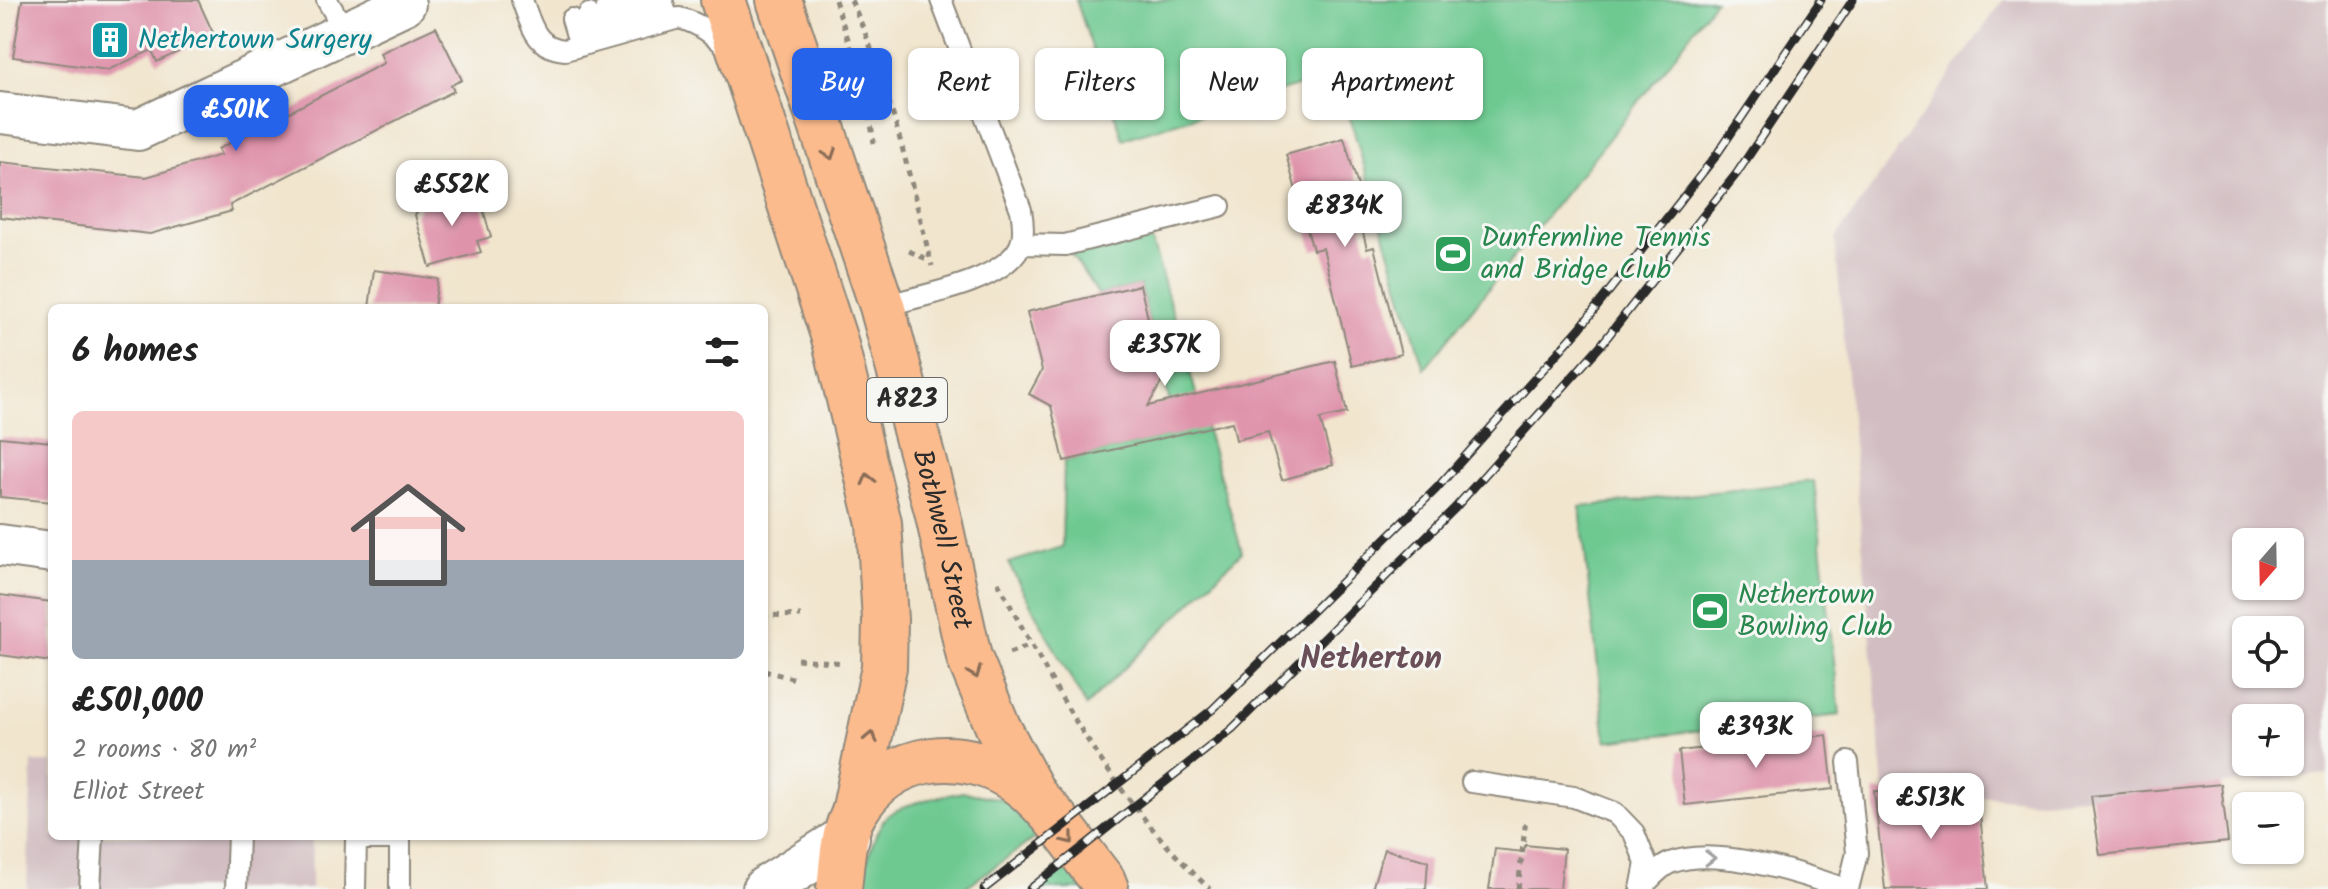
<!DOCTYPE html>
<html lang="en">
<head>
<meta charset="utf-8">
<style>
  :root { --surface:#fff; --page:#f6f6f6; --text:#222; --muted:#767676; --line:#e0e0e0; --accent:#2563eb }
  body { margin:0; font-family:Kalam,sans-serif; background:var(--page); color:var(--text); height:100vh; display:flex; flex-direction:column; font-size:30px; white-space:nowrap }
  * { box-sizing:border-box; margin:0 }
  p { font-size:26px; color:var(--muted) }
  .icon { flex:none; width:44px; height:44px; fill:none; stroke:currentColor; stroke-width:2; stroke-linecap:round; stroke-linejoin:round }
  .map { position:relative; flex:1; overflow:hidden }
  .drawer { position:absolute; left:48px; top:304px; width:720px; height:536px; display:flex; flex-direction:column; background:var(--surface); border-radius:12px; box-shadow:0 2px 6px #0004 }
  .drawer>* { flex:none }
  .guide { position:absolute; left:792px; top:48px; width:760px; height:72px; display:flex; gap:16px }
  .needle { width:52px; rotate:200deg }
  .buttons { position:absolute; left:2232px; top:528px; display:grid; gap:16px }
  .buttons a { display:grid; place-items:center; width:72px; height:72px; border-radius:12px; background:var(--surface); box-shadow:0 2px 6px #0004; font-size:40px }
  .price { position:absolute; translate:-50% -68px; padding:0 18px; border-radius:16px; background:#fff; color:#222; font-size:26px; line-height:52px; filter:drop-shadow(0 2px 4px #0008) }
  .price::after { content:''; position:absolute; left:50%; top:48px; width:24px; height:18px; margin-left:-12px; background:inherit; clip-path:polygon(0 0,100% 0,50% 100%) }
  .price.selected { background:var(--accent); color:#fff }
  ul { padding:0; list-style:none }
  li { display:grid; align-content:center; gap:16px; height:424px; padding:0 24px }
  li+li { border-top:2px solid var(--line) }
  li span { display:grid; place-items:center; height:248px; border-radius:12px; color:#555 }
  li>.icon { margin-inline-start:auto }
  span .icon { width:144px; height:144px; fill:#fffc; stroke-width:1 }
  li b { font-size:34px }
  h2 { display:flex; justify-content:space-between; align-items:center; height:96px; padding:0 24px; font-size:34px }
  .chip { padding:0 28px; border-radius:12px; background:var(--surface); box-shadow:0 2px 6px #0004; font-size:28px; line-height:72px }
  .chip.selected { background:var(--accent); color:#fff }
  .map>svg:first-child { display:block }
</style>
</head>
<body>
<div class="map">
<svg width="2328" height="889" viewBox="0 0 2328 889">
  <rect width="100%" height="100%" fill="#f6f6f2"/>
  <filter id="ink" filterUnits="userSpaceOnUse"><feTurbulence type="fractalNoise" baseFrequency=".0125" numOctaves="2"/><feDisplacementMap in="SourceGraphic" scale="16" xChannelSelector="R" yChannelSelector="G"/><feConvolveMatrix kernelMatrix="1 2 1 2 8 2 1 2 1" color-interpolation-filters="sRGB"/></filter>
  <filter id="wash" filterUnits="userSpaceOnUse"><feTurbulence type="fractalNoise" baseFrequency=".006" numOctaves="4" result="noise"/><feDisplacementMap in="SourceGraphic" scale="32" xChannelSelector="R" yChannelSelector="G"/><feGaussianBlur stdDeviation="1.8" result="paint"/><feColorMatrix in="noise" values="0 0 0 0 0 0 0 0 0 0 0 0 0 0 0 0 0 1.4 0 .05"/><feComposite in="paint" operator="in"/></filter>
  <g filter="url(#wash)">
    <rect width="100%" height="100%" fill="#f1e5cd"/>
    <!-- industrial -->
    <path fill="#d2bec2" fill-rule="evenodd" d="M2003 0H2328V774L2041 801 1884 789 1835 239ZM2246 542H2290V586H2246ZM2246 630H2290V674H2246ZM2246 718H2290V762H2246Z
      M32 762H52V836H312L311 889H27Z"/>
    <!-- green -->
    <path fill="#6ec991" stroke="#4c7a5e" stroke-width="2" d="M1076 0H1715L1667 66 1424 369 1337 74 1123 139Z
      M1147 224 1242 552 1086 706 1008 563 1062 547 1064 461 1177 434 1164 378 1174 358 1155 347 1140 285 1099 295 1065 245Z
      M1814 481 1840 715 1606 741 1580 507Z
      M963 792 1008 800 1042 833 963 889H860C865 870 874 825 890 814 911 801 939 797 963 792Z
      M1070 867 1085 889H1039Z"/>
    <g id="blocks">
      <!-- building -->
      <path fill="#df93ab" d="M22 0H198L214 35 157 62 152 50 108 70 13 57Z
        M436 27 462 80 451 85 454 91 230 205 232 211 150 234 0 217V162L146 177 221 155 218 149 384 63 380 53Z
        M1344 138 1358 186 1352 188 1367 249 1374 247 1401 354 1352 366 1323 248 1313 250 1286 155Z
        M479 195 491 237 477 241 481 252 430 267 415 215 423 202 441 196 454 202Z
        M374 270 438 279 434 308H369Z
        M1140 285 1155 347 1175 358 1148 406 1335 361 1347 413 1320 419 1333 465 1282 480 1268 432 1236 440 1232 422 1064 461 1051 406 1029 394 1042 370 1027 312Z
        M0 437 52 442V502L0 497Z
        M0 595 52 602V662L0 655Z
        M1827 735 1833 789 1685 805 1679 751Z
        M2221 784 2228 842 2100 855 2091 796Z
        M1874 791 1978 797 1988 889H1885Z
        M1525 845 1564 849 1560 889H1489L1495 849 1524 852Z
        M1384 849 1428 861 1426 889H1372Z"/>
    </g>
  </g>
  <g filter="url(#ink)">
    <use href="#blocks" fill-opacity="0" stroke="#8e887c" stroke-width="2"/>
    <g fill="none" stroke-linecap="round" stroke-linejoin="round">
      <!-- service casing -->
      <g stroke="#8e887c" stroke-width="24">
        <path id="service" d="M327 0 346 33
          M522 0C531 24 535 48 565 50L679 18C699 23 713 34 728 48
          M644 0 652 24
          M662 0 668 19
          M625 1 634 29
          M607 7 616 35
          M589 14 598 40
          M572 19 580 46
          M1021 244 1065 245 1220 206
          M882 306C919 296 1002 283 1020 246 1025 235 1023 221 1021 210L941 0
          M1472 782 1574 797 1615 813 1634 833 1646 863 1641 889
          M1642 887C1650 879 1660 867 1670 863 1715 845 1800 873 1845 889
          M90 889 93 836
          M236 889 238 836
          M355 889 356 839H400V889
          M1848 889 1857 853 1848 762"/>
      </g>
      <!-- minor casing -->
      <g stroke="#8e887c" stroke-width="44">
        <path id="minor" d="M0 113 138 130 405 4
          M0 545 52 552"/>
      </g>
      <!-- tertiary casing -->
      <g stroke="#8e887c" stroke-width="48">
        <path id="tertiary" d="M765 889 847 837"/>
      </g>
      <!-- primary casing -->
      <g stroke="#8e887c" stroke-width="48">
        <g id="primary">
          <path d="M723 0 835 341 879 523 885 620 884 667 854 813"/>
          <path id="s1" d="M779 0 882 306 937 511 969 657 998 727 1035 797"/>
          <path d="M839 889C842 865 842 833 855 812 891 751 966 744 1020 784 1053 809 1077 849 1103 881L1106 889"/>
        </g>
      </g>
      <!-- path -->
      <path stroke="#8e887c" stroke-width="5" stroke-dasharray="6 6" stroke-linecap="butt" d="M835 0 866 93 874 143
        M851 0C890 85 909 175 932 266
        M909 251 929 260
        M998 582C1055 691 1118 805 1210 889
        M764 631 766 615 801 616
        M1009 653 1031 645
        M797 659 844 663
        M764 671 796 679
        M1518 889 1526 818"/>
      <!-- service -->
      <use href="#service" stroke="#fff" stroke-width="20"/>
      <!-- minor -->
      <use href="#minor" stroke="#fff" stroke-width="40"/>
      <!-- tertiary -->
      <use href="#tertiary" stroke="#fff" stroke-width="44"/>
      <!-- primary -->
      <use href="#primary" stroke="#fbbb8d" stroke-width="44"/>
      <!-- rail casing -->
      <g stroke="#2b2b2b" stroke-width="9">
        <path id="rail" d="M984 889 1213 709 1436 489 1580 328 1715 157 1821 0
          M1030 889 1232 729 1455 508 1601 345 1737 173 1853 0"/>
      </g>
      <!-- rail -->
      <use href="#rail" stroke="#f6f6f2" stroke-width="6" stroke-dasharray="18" stroke-linecap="butt"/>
    </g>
    <!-- one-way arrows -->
    <defs><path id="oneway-chevron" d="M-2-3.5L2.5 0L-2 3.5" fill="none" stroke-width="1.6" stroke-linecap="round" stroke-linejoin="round" transform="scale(2)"/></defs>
    <g stroke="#896c57">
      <use href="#oneway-chevron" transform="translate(830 154) rotate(71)"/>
      <use href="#oneway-chevron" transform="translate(868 479) rotate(-104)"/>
      <use href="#oneway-chevron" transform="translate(975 673) rotate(69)"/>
      <use href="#oneway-chevron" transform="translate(871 737) rotate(-78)"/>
      <use href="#oneway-chevron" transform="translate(1069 839) rotate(51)"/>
    </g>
    <use stroke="#a0a0a0" href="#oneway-chevron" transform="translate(1710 858) rotate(-1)"/>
  </g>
  <!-- icons -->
  <defs>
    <g id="building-square" transform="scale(2)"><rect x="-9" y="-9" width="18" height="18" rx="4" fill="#0f9aa8" stroke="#f6f6f2"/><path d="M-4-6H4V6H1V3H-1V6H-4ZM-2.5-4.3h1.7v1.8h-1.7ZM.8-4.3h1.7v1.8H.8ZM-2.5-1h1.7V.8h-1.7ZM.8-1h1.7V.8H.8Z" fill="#fff"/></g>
    <g id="stadium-square" transform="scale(2)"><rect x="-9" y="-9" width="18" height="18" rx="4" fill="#2e9e5b" stroke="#f6f6f2"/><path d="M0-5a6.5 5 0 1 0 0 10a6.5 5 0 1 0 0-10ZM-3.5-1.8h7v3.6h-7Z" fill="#fff"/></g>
  </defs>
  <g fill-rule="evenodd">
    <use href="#building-square" x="110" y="40"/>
    <use href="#stadium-square" x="1453" y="254"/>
    <use href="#stadium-square" x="1710" y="611"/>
  </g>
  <g text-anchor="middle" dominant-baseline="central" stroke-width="6" stroke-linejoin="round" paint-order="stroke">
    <!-- shield labels -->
    <rect fill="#f6f6f2" stroke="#686867" stroke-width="2" x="867" y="378" width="80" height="44" rx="6"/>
    <g font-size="26" font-weight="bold" fill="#2b2b2b">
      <text x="907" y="400">A823</text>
    </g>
    <!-- culture labels -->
    <g font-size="28" fill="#0d838f" stroke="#f6f6f2" text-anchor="start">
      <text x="138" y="40">Nethertown Surgery</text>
    </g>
    <!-- leisure labels -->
    <g font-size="28" fill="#27864d" stroke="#f6f6f2" text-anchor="start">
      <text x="1481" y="238">Dunfermline Tennis<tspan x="1481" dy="32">and Bridge Club</tspan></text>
      <text x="1738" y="595">Nethertown<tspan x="1738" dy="32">Bowling Club</tspan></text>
    </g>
    <!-- street labels -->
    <g font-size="28" fill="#2b2b2b" stroke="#f6f6f2">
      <text stroke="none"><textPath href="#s1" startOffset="564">Bothwell Street</textPath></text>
    </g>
    <!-- quarter labels -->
    <g font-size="32" font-weight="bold" fill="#6a4f58" stroke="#f6f6f2">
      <text x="1371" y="659">Netherton</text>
    </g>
  </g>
</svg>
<div class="buttons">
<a><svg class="needle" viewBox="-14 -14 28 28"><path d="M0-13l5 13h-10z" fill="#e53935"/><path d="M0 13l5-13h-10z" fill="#767676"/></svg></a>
<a><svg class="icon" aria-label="locate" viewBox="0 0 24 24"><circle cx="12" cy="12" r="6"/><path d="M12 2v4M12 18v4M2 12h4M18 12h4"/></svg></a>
<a>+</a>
<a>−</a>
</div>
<b class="price selected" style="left:236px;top:153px">£501K</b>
<b class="price" style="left:452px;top:228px">£552K</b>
<b class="price" style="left:1345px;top:249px">£834K</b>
<b class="price" style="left:1165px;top:388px">£357K</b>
<b class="price" style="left:1756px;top:770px">£393K</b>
<b class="price" style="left:1931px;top:841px">£513K</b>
<div class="guide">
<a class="chip selected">Buy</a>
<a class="chip">Rent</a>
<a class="chip">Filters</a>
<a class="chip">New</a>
<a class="chip">Apartment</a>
</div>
<section class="drawer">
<h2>6 homes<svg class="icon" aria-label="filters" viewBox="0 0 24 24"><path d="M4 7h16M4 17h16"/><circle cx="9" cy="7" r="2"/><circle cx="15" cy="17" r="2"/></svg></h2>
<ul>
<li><span style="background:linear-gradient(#f6c9c9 60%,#9aa5b1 0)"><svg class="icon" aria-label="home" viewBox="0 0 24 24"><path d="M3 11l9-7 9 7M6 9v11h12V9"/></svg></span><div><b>£501,000</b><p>2 rooms · 80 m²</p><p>Elliot Street</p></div></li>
</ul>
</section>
</div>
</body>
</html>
